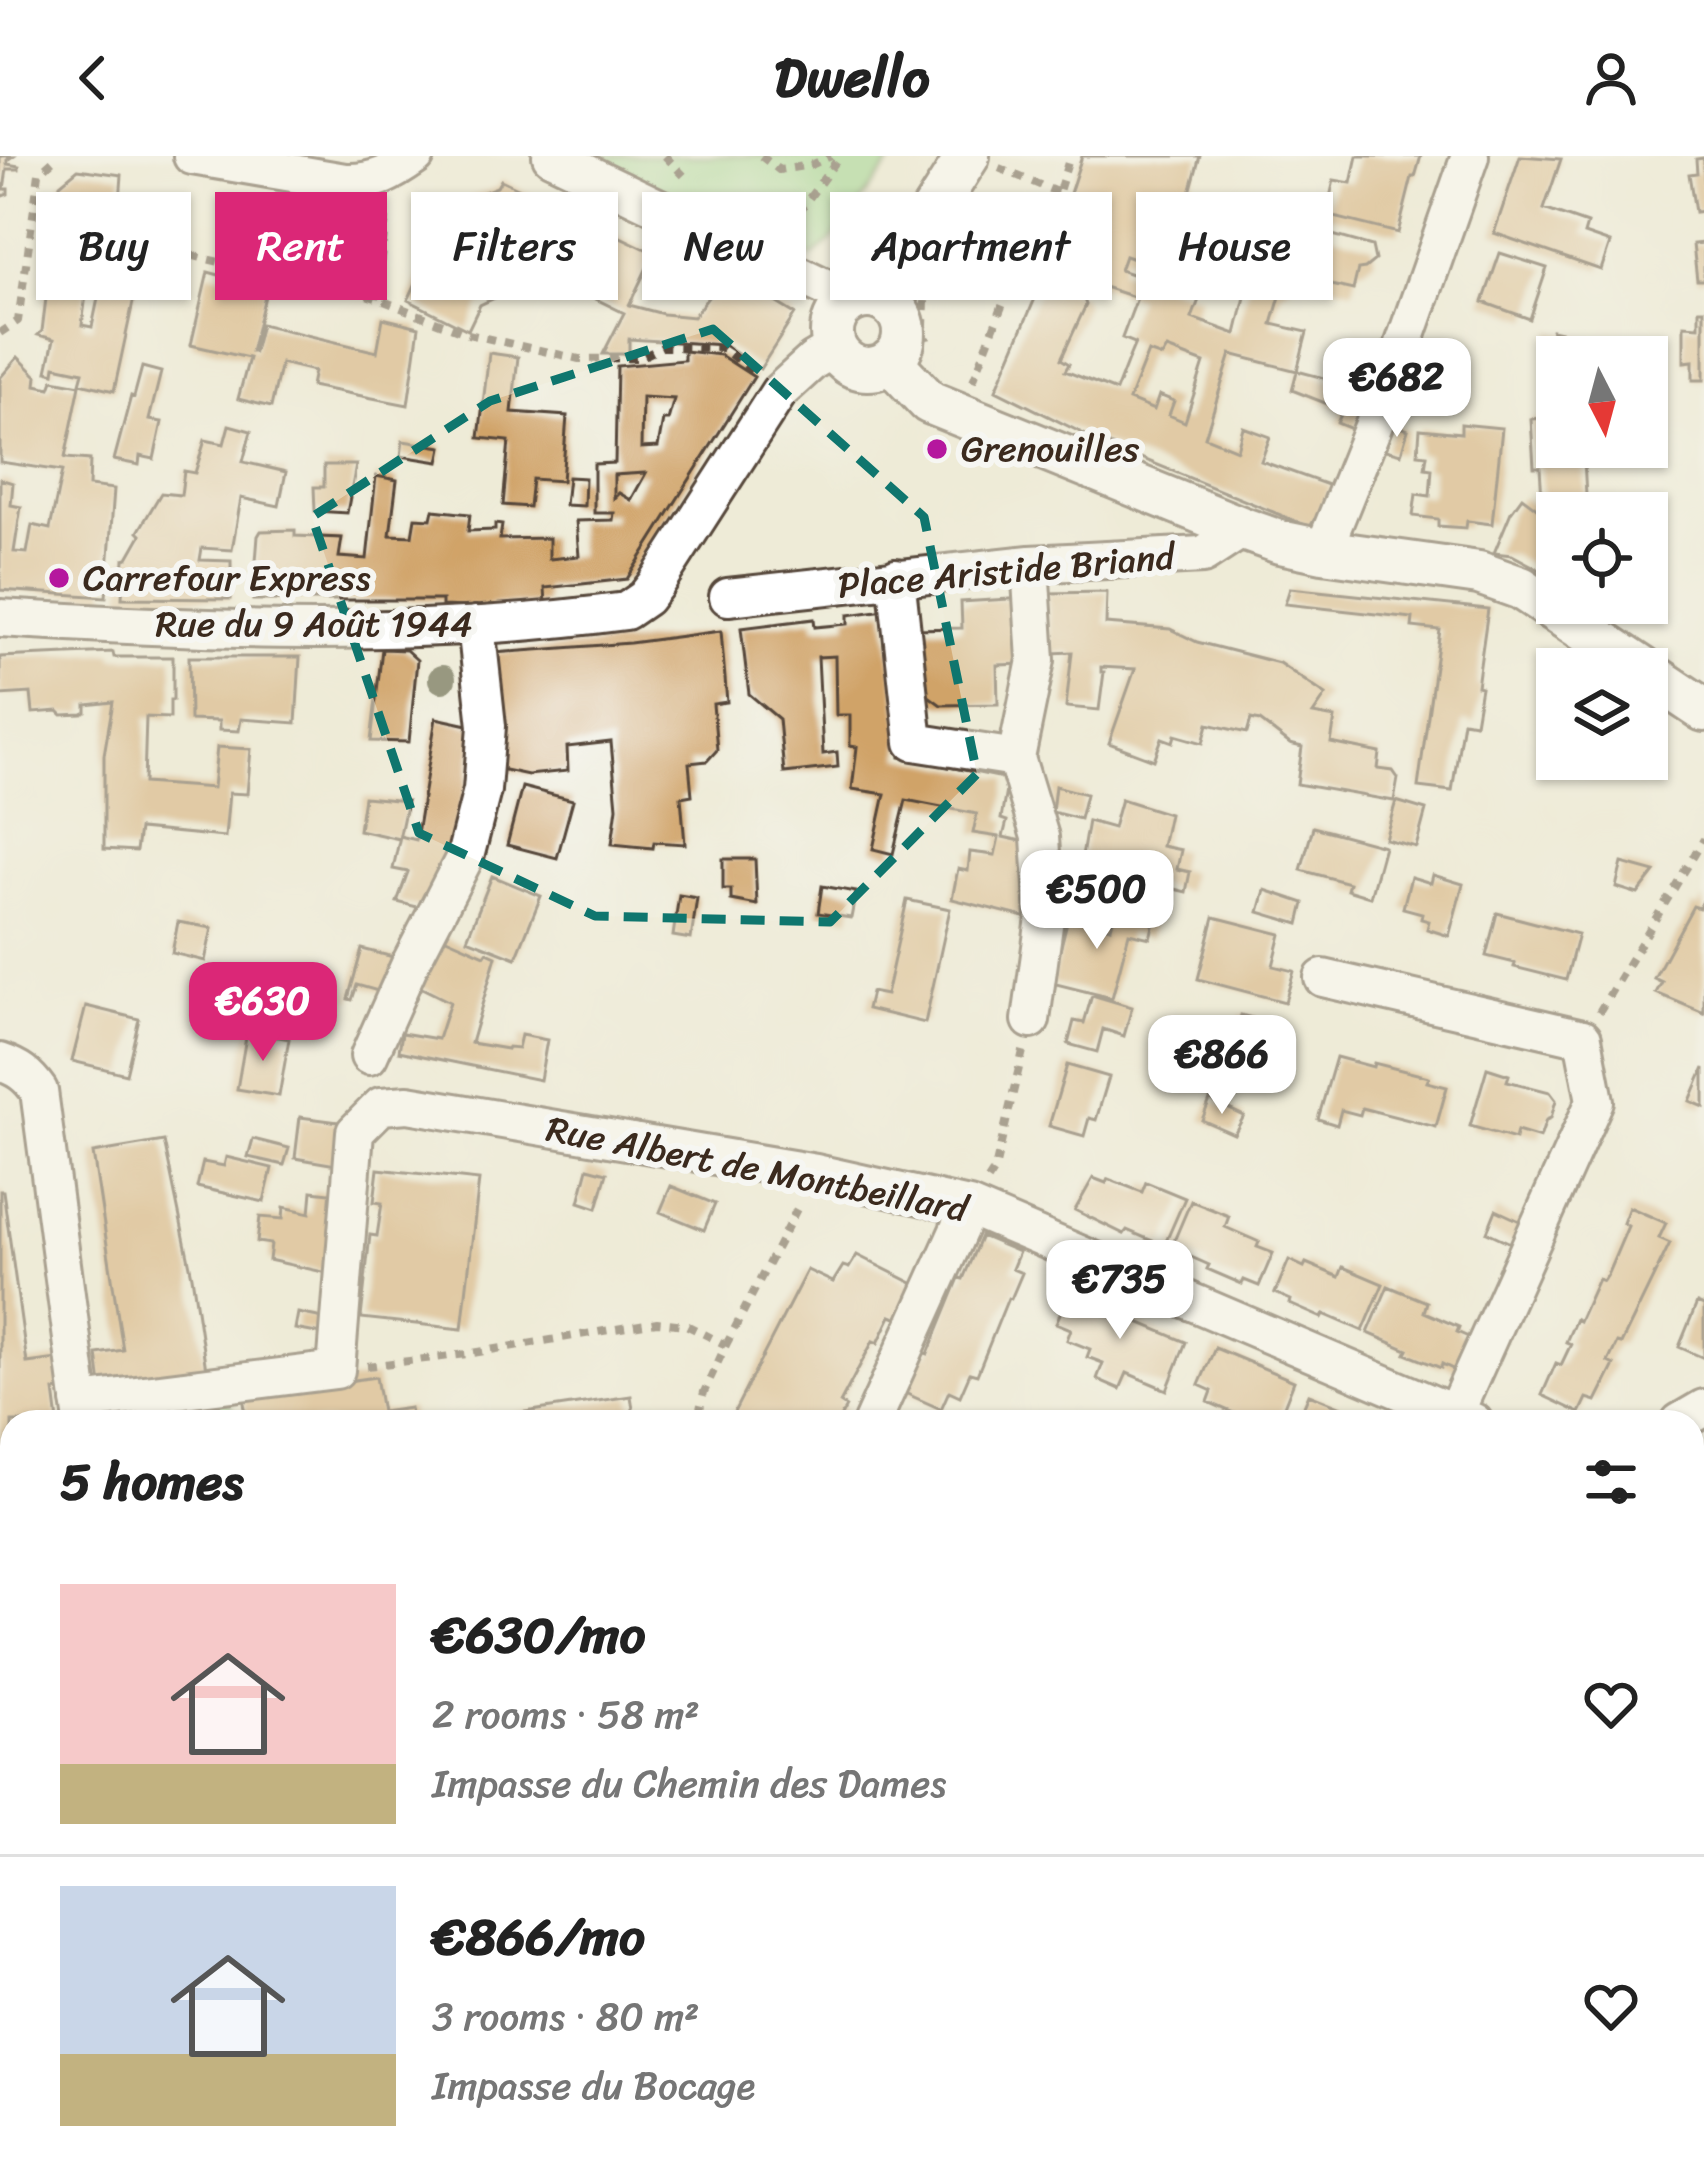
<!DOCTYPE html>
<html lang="en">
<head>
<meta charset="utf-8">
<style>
  :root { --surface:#fff; --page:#f6f6f6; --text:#222; --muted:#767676; --line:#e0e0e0; --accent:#db2777 }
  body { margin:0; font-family:Sriracha,sans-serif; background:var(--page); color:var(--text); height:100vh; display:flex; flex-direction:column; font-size:45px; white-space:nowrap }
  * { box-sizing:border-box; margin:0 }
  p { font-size:39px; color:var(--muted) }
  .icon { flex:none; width:66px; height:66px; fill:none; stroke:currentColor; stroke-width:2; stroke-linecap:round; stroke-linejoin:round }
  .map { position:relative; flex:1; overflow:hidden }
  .drawer { position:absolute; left:0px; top:1254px; width:1704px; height:771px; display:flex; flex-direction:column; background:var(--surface); border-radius:36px 36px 0 0; box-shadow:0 3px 9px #0004 }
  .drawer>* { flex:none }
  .banner { position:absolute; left:36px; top:36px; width:1632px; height:108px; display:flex; gap:24px }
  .needle { width:78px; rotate:174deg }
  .tools { position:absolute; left:1536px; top:180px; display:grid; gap:24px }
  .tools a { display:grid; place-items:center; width:132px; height:132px; border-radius:0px; background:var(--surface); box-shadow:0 3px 9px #0004; font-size:60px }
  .price { position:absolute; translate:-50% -102px; padding:0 27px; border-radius:24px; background:#fff; color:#222; font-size:39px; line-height:78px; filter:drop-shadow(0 3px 6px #0008) }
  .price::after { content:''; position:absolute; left:50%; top:72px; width:36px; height:27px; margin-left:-18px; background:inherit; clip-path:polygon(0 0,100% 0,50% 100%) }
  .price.selected { background:var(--accent); color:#fff }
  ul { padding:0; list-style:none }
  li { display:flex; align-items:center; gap:36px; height:300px; padding:0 60px }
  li+li { border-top:3px solid var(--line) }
  li span { display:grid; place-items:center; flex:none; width:336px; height:240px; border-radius:0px; color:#555 }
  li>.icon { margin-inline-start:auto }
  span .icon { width:144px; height:144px; fill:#fffc; stroke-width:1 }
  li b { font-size:51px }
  h2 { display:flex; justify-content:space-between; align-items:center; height:144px; padding:0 60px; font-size:51px }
  .chip { padding:0 42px; border-radius:0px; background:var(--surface); box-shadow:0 3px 9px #0004; font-size:42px; line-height:108px }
  .chip.selected { background:var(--accent); color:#fff }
  header { display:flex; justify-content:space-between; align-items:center; height:156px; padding:0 60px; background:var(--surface); font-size:54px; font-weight:700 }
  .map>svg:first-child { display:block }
</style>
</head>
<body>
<header><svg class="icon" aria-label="back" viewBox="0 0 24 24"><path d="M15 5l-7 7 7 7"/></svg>Dwello<svg class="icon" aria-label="person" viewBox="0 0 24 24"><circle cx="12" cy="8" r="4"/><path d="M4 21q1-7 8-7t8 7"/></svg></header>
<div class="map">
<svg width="1704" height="2024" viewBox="0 0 1704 2024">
  <rect width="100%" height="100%" fill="#f6f6f2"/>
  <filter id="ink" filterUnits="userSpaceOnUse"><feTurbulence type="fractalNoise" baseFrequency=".00833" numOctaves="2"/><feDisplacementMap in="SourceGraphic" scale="24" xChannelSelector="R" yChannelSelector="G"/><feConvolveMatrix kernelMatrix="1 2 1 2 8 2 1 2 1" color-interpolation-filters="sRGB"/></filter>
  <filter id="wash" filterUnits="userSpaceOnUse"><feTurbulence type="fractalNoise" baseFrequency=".004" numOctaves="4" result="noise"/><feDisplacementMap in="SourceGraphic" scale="48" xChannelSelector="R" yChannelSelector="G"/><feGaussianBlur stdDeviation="2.7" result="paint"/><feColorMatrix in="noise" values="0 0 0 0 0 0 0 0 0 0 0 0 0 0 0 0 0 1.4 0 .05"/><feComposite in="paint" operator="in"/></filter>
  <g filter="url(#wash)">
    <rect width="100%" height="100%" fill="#eeebd7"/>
    <!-- green -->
    <path fill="#94d287" stroke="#687e52" stroke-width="3" d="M577 0H896L830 86 812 101 784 97Z
      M229 1239 234 1266H139L137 1253Z
      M588 2013H960L975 2024H599V2020Z"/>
    <g id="blocks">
      <!-- building -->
      <path fill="#d0a367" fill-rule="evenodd" d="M0 0H13L7 4V8L19 10V13H7L4 33H8V38L3 40 0 39Z
        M1082 0H1200L1179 76 1162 72 1151 109 1125 100 1120 114 1200 141 1192 162 1236 178 1253 108 1295 120 1308 72 1372 90 1375 104 1365 112 1358 113 1353 134 1301 122 1281 137 1272 168 1307 176 1297 215 1231 198 1205 281 1237 294 1243 271 1270 281 1261 305 1331 330 1317 359 1321 361 1319 366 1314 364 1310 371 1094 283 996 234 1042 126 1083 140 1086 149 1061 203 1069 208 1065 215 1116 235 1130 199 1135 187 1122 182 1137 142 1046 112ZM1167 193 1204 207 1185 266 1169 259 1174 245 1159 239 1154 254 1129 244 1148 196 1162 201Z
        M1357 0H1421L1415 21H1412L1398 77 1326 59 1334 24 1351 27Z
        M1520 0 1561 3 1544 53 1587 68 1584 78 1610 87 1601 114 1494 77Z
        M1704 2V55L1695 56 1689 18 1697 17 1696 3Z
        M78 13 122 19 116 97 138 102 141 109 114 235 80 227 83 216 55 210 54 217 47 215 54 183 38 179 42 175 60 28ZM88 123 94 124 93 131 100 133 92 171 82 169Z
        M501 24 654 97 629 149 663 158 693 161 709 140 727 132 772 144 795 158 760 213 724 189 629 183V198H603L624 157 545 118 480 149 468 174 408 144 456 42 461 45 497 31Z
        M1704 87V124H1697L1693 88Z
        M1500 97 1547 112 1530 163 1483 146Z
        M161 104 185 110 182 127 164 123Z
        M208 116 267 132 251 196H254L261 168 377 196 383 162 419 171 408 249 311 230 314 215 281 207 271 251 238 243 249 202 191 189Z
        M1699 153H1704V224H1693V205L1684 206V169L1699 170Z
        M1552 174 1609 187 1606 201H1587L1548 192Z
        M684 195 720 199 754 221 627 423 545 432 546 448 490 449V452L442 450V444H253L258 380 261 375 295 374V380L342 382 339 401 367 403 376 320 397 324 390 379 412 380 415 362 431 363 433 354 470 358 468 375 495 374V368L502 369 500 383 549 382V403L579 400 576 365 613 364 614 357H594V308L615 307 617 210 684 204ZM642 241 674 243 668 264H663L658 291 641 292ZM646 317 631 344 619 337 614 342V319Z
        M489 197 518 201 512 256 567 260 562 325 532 323 529 351 503 349 509 285 479 282Z
        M18 201 37 220 36 229 50 232 53 224 80 229 65 302 90 304 89 330 114 333 106 441 0 434V323L13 327 11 349 21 351 14 396 27 397 32 369 50 373 62 315 0 306V222Z
        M142 211 161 216 149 264 162 266 154 303 140 300 139 309 114 304 131 240 134 241Z
        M1297 215 1370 234 1354 274 1337 267 1343 254 1292 234Z
        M1557 261V291H1577L1578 304 1584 303 1586 340 1571 357H1557V423L1512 399 1494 397 1511 356 1522 341 1542 356 1552 342H1542L1540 311H1534L1531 263Z
        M1461 268 1502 272 1492 368 1467 365 1466 372 1438 370V363L1413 360 1416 338 1430 340 1432 313 1425 312 1427 299 1418 298 1420 273 1461 277Z
        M229 269 251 275 243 306 286 316 279 350 241 342 232 394 202 392 200 404 231 405V443L122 442 124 403 128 402 141 379 138 376 161 337 181 339 184 315 195 317 205 284 224 288Z
        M1394 269 1408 274 1401 298 1385 294Z
        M403 285 442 291 439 306 401 300Z
        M324 309H356L347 357 315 355 314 331H324Z
        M568 321 585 322 584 350 565 349Z
        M1290 432 1488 453 1477 530 1481 531 1475 567 1463 565 1452 635 1418 631 1440 474 1412 471 1413 462 1285 448Z
        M1107 436 1106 468 1170 473 1197 486 1279 507 1326 539 1313 558 1335 562 1331 587 1380 597 1378 613 1393 615 1398 622 1394 645 1297 628 1302 591 1290 588 1260 565 1251 563 1247 577 1208 568 1203 587 1175 579 1173 586 1162 582 1154 604 1109 587 1135 513 1101 511V516H1104L1099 554 1066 551 1072 496 1051 497 1047 437Z
        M1025 442 1024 508 997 509 998 548 941 549 915 530 913 473 962 472 961 446Z
        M885 454 902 580 900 601 1008 623 1001 663 1007 665 1003 681 1035 688 1036 764 952 743 958 713 968 715 970 696 995 699 999 681 973 677 977 658 906 644 893 698 873 693 885 638 852 633 857 591 850 590V559H836L835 500 818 501 823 598 837 596 838 611 784 617 779 563 749 538 741 472 814 463 815 471 848 468V459Z
        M721 475 727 546 713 548 717 594 707 605 689 607 692 639 681 641 685 688 654 686 653 692 612 688 617 651 611 586 567 591 568 615 528 619 500 613 494 497 630 487Z
        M382 493 406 494 417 504 409 586 371 585Z
        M113 496 114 501H173V544H170V562L146 561 144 627 213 632 217 591 251 593 247 638 229 637 225 681 139 673 136 695 104 693V599L113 546 86 549V556L82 558 62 559 58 555 33 557 31 537 0 539V501Z
        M189 501H300L296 567 241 563 239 575 219 574V565L190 564Z
        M436 562 477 571 467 630 444 711 425 753 397 746 408 716 393 713 400 680 416 684Z
        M1055 630 1086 638 1080 663 1052 656Z
        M522 631 573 644 557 702 507 689Z
        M364 641 407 645 399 683 359 674Z
        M1121 643 1169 658 1162 690 1181 694 1177 713 1190 716 1186 736 1154 728 1155 720 1100 705 1101 717 1115 719 1118 724 1113 745 1109 748 1095 745 1094 751 1072 745 1080 706 1085 707 1086 701 1082 700 1088 665 1113 672Z
        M1396 645 1426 654 1416 691 1385 683Z
        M1313 671 1384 690 1370 741 1347 734 1349 727 1301 714Z
        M723 703H755L757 749 731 744V733H723Z
        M1622 707 1655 716 1638 738 1616 731Z
        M1433 719 1463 728 1449 780 1427 773 1429 765 1421 763 1422 757 1403 752 1411 721 1431 727Z
        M492 720 541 740 516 802 467 783Z
        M822 730 856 736 851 762 818 757Z
        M1265 734 1304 747 1299 768 1259 756Z
        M679 739 697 742 691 783 673 780Z
        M1704 743V857L1656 837 1662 826 1654 822 1693 750 1699 752Z
        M907 744 950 753 925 867 867 853 871 836 886 839Z
        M1116 752 1155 762 1150 782 1129 777 1112 842 1052 827 1068 762 1111 772Z
        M1497 757 1578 778 1566 824 1514 811 1515 807 1486 800Z
        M1214 761 1281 778 1273 810 1294 815 1285 846 1198 823Z
        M178 766 212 772 205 805 172 797Z
        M437 778 485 799 487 796 496 800 471 887 507 893 508 891 518 892 521 879 547 884 540 924 399 895 402 877 438 883 450 846 412 827Z
        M362 793 401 803 385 837 357 829 352 844 348 843Z
        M1092 839 1132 851 1124 880 1103 873 1097 896 1068 888 1074 865 1084 867Z
        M86 850 139 863 126 918 72 905Z
        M1241 859 1282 870 1265 928 1226 917Z
        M247 875 289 883 279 940 237 933Z
        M1336 901 1373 911 1374 907 1429 921 1427 926 1447 931 1436 971 1362 952 1360 959 1341 954 1337 969 1318 963Z
        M1067 909 1109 921 1096 964 1089 962 1084 980 1049 970Z
        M1487 912 1509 919 1507 925 1550 936 1556 944 1551 962 1546 964 1540 982 1517 975 1515 983 1470 970Z
        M1704 912V951L1690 945Z
        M1210 944 1244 960 1234 978 1202 964Z
        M300 961 347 967 342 1010 295 1002Z
        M253 983 289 992 284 1009 248 1001Z
        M164 985 192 1120 206 1214 101 1229 97 1198 123 1194 93 997Z
        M226 1001 272 1012 264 1046 197 1031 203 1006 224 1010Z
        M588 1012 607 1017 597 1052 579 1046Z
        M378 1013 479 1024 462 1173 361 1162 370 1079 377 1080 382 1047 374 1046Z
        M1093 1022 1106 1027 1108 1023 1142 1036 1146 1026 1185 1042 1164 1090 1127 1074 1124 1078 1075 1054Z
        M671 1030 715 1048 704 1074 660 1056Z
        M0 1035H3L27 1207 58 1203 62 1233 54 1235 58 1266H12V1407L0 1409Z
        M312 1035 339 1038 332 1118 269 1104 271 1088 257 1086 260 1061 283 1063 284 1051 310 1057Z
        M1191 1045 1229 1060 1225 1071 1259 1086 1257 1091 1273 1097 1259 1130 1244 1124 1242 1128 1207 1113 1209 1109 1171 1092Z
        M1629 1051 1666 1067 1659 1082 1670 1087 1621 1188 1617 1187 1608 1206 1614 1209 1596 1245 1587 1242 1580 1257 1542 1239 1556 1207 1561 1209 1571 1188 1566 1186 1576 1163 1579 1165 1598 1123 1603 1125 1608 1117 1628 1070 1623 1067Z
        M1496 1054 1526 1068 1517 1090 1487 1076Z
        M981 1080 1019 1096 1012 1113 1022 1117 1011 1143 1008 1142 977 1219 970 1217 960 1240 949 1235 941 1253 905 1237 922 1196 928 1198 959 1122 963 1123Z
        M857 1099 916 1129 899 1163 891 1160 878 1187 873 1185 840 1247 846 1251 838 1266H729L807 1114 833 1126 843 1110 849 1112Z
        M1289 1104 1304 1111 1306 1107 1339 1121 1343 1111 1383 1128 1363 1175 1324 1158 1322 1162 1290 1148 1291 1144 1275 1137Z
        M1072 1130 1110 1146 1107 1153 1186 1186 1167 1234 1127 1217 1120 1233 1097 1223 1103 1207 1087 1201 1090 1193 1067 1184 1071 1173 1056 1167Z
        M1388 1130 1427 1146 1424 1156 1459 1171 1457 1176 1473 1183 1457 1215 1442 1208 1441 1212 1406 1198 1408 1194 1368 1177Z
        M1697 1147 1704 1150V1202L1679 1191Z
        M298 1157 328 1163 327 1179 295 1173Z
        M1215 1192 1294 1225 1279 1263 1265 1257 1261 1266H1254L1208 1246 1212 1235 1199 1229Z
        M376 1221 382 1256 410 1252 412 1266H247L243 1240Z
        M1309 1238 1349 1254 1376 1266H1297Z
        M631 1240 635 1266H478V1263Z
        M1692 1297 1704 1302V1338L1692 1333Z
        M1704 1351V1396L1692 1395V1367H1697Z
        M1692 1428H1699L1698 1454H1704V1671H1701L1700 1701 1692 1702Z
        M11 1673 12 1674V1713L0 1709Z
        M11 1724H12V1764L0 1760Z
        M1692 1819 1704 1824V1906L1692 1901Z
        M275 2013H359L355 2024H298Z
        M390 2013H466L494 2024H384Z
        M517 2013H534L547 2024H506Z
        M1326 2013H1352L1365 2018 1363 2024H1327L1329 2020Z
        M1551 2013H1620L1611 2024H1547Z"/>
    </g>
  </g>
  <g filter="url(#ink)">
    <use href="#blocks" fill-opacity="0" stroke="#56473a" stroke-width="3"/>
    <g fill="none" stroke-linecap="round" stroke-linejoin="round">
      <!-- minor casing -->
      <g stroke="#56473a" stroke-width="42">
        <path id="minor" d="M192 0 345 26C376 27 392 17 416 0
          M551 0 833 135 846 149
          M1323 395 1387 236 1470 0
          M1030 408 1036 504 1016 602 1040 681 1045 762 1031 864
          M896 421 914 586 1016 602
          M728 441 1030 408 1203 399 1243 373
          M0 462C208 475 419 483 626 455L645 442 655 429 779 236 813 205 835 192
          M1323 822 1583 882 1595 945 1455 1257V1266
          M369 900 410 808 465 701 482 634 487 570 476 469
          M0 906C18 912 28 919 39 935L83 1266
          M80 1246 336 1214 355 976 381 950 408 948 816 1017 969 1051 1474 1266
          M872 1266 969 1051
          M1680 1266 1704 1252
          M0 1440 12 1438
          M1692 1737 1704 1723
          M0 1985 12 1988
          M91 2013 125 2024
          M1403 2024 1408 2013"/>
      </g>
      <!-- tertiary casing -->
      <g stroke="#56473a" stroke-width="48">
        <path id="tertiary" d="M832 177a36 36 0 1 1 72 0a36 36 0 1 1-72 0Z
          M878 142 968 0
          M890 205 929 246 1243 373 1280 386 1323 395 1479 417 1521 432 1643 513
          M1647 516 1704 554"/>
      </g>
      <!-- path -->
      <path stroke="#56473a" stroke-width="8" stroke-dasharray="9 9" stroke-linecap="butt" d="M665 0 687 23
        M761 0 779 14 811 9 831 0
        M999 12 1059 37
        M788 71 840 0
        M139 87 232 109 326 127 376 142 468 178 579 203 640 202 662 191 722 192 754 217
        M944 113C975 93 1003 103 1034 115L1070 0
        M376 142 387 55
        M925 145 924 170 927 184
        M0 177 18 165 39 17 58 0
        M973 225 1018 109
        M1599 856 1704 683
        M988 1024 995 1013 1023 895
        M726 1189 800 1047
        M367 1210 467 1198 657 1166 686 1169 726 1189 704 1236 697 1266
        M0 1650 12 1653
        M0 1805 12 1808
        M680 2013 692 2024
        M892 2013 906 2024
        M1451 2013 1457 2024
        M371 2024 377 2013
        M725 2024 742 2013"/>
      <!-- minor -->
      <use href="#minor" stroke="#fff" stroke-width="36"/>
      <!-- tertiary -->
      <use href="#tertiary" stroke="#fff" stroke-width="42"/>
    </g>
    <!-- trees -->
    <circle fill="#989880" cx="442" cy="523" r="14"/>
  </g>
  <!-- marked area -->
  <path d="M0 0H1704V2024H0ZM713 173 924 361 977 618 830 766 595 760 419 677 312 361 490 245Z" fill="#eeebd7" fill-opacity=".55" fill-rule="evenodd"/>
  <path fill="none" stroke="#0f766e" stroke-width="9" stroke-dasharray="24 15" stroke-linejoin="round" d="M713 173 924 361 977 618 830 766 595 760 419 677 312 361 490 245Z"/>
  <!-- markers -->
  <g fill="#b5179e" stroke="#f6f6f2" stroke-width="4.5">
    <circle cx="937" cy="293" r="12"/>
    <circle cx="59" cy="422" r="12"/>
  </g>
  <g text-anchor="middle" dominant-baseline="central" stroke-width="12" stroke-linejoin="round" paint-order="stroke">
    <!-- poi labels -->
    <g font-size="36" fill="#3b2a1e" stroke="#f6f6f2" text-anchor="start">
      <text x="961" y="293">Grenouilles</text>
      <text x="83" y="422">Carrefour Express</text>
    </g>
    <!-- street labels -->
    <g font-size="36" fill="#3b2a1e" stroke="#f6f6f2">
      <text transform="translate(1006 415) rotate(-5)">Place Aristide Briand</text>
      <text x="314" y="468">Rue du 9 Août 1944</text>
      <text transform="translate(757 1013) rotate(11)">Rue Albert de Montbeillard</text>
    </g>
  </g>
</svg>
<div class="tools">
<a><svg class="needle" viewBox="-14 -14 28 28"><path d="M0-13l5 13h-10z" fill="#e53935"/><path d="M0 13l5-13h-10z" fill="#767676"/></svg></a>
<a><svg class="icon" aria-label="locate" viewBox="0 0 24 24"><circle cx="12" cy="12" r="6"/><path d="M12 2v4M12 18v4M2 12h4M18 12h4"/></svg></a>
<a><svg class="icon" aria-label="layers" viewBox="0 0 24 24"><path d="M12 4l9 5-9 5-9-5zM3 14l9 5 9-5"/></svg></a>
</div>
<b class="price" style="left:1397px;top:284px">€682</b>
<b class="price" style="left:1097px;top:796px">€500</b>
<b class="price selected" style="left:263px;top:908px">€630</b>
<b class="price" style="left:1222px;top:961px">€866</b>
<b class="price" style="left:1120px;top:1186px">€735</b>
<div class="banner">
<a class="chip">Buy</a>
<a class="chip selected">Rent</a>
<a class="chip">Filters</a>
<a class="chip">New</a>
<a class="chip">Apartment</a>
<a class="chip">House</a>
</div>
<section class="drawer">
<h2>5 homes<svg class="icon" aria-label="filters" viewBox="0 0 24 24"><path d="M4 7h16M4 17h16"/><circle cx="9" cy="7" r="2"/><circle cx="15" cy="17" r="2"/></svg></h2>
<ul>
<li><span style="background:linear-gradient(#f6c9c9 75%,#c2b280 0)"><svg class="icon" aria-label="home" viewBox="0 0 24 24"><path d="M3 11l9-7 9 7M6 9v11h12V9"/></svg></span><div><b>€630/mo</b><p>2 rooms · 58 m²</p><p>Impasse du Chemin des Dames</p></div><svg class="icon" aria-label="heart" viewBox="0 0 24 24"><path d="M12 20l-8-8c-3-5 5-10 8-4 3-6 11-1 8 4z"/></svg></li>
<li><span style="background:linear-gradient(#c9d6e8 70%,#c2b280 0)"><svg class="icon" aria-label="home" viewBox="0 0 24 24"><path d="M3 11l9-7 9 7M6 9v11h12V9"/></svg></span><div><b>€866/mo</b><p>3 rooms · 80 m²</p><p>Impasse du Bocage</p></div><svg class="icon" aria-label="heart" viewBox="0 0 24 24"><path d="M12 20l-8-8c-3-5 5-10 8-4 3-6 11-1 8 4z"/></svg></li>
</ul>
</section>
</div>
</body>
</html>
